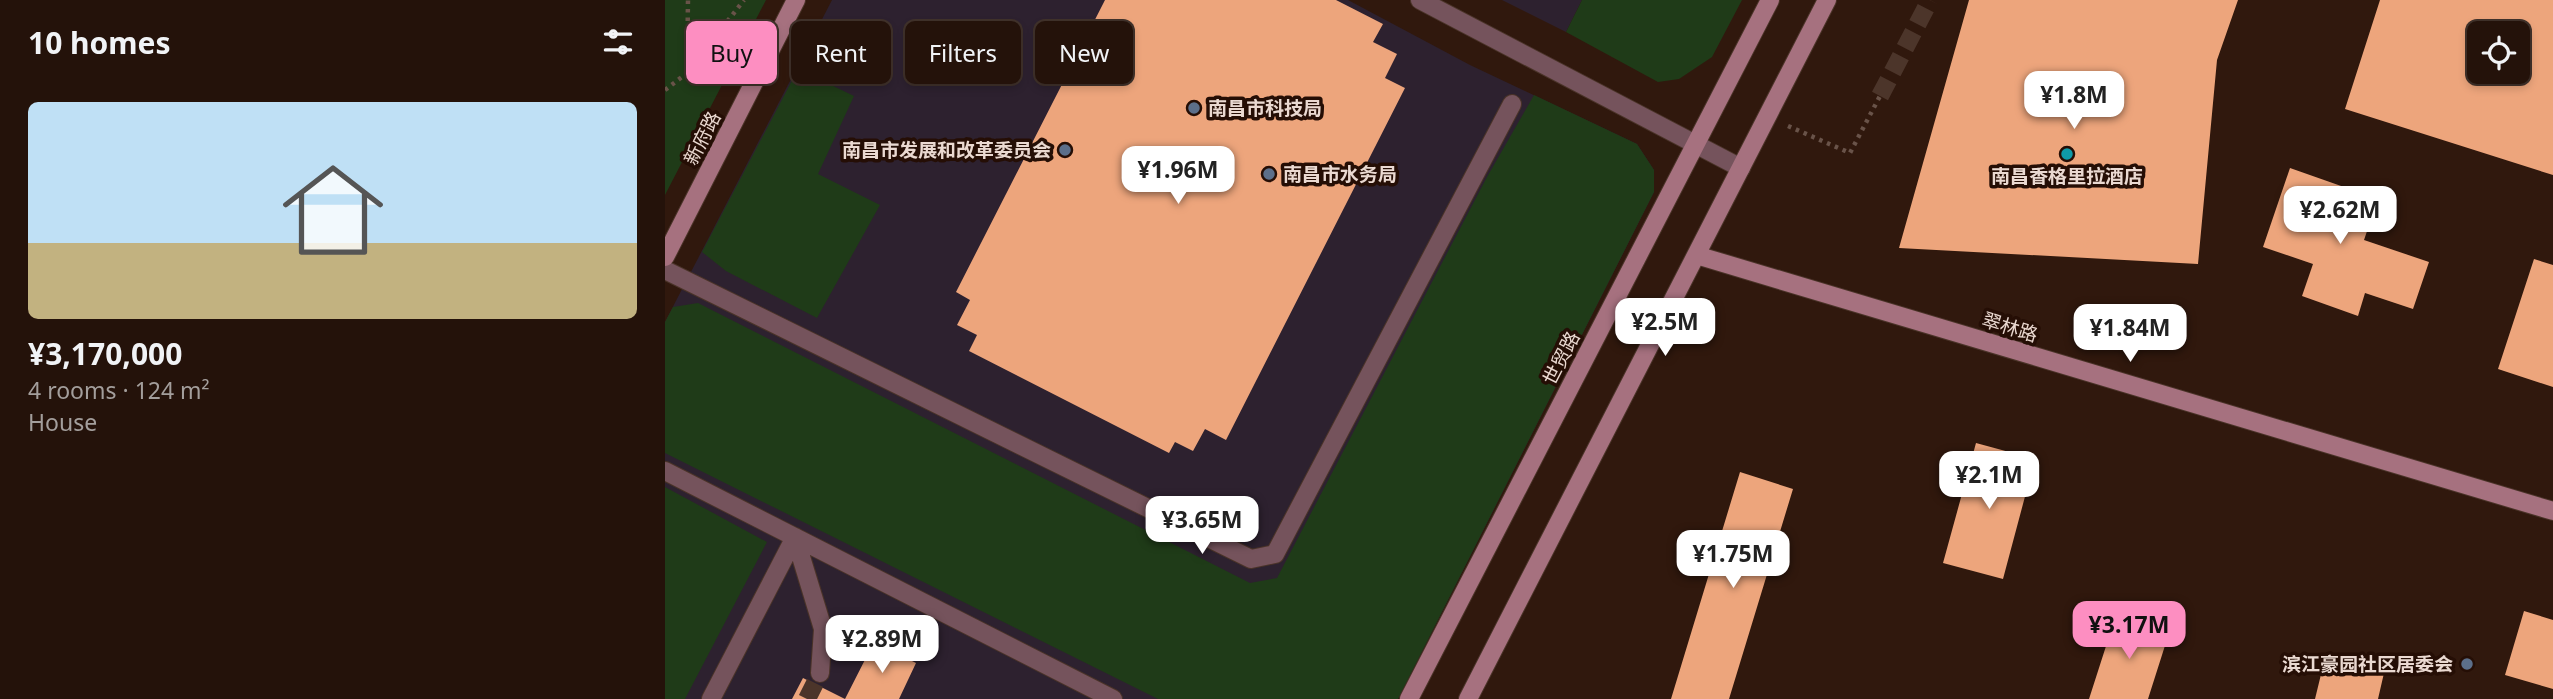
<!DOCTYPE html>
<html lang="en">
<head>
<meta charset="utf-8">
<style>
  :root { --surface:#24120a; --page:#302018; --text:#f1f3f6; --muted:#a39e9c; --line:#41322b; --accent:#fd8ec1 }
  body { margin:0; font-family:"Noto Sans","Noto Sans SC",sans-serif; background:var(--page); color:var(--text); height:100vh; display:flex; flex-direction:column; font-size:26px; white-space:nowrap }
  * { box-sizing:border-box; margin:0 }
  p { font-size:23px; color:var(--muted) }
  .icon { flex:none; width:38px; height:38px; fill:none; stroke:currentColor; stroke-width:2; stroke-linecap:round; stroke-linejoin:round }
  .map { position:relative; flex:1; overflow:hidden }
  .panel { display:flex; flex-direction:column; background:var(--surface); width:665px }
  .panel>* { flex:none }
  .guide { position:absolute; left:21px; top:21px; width:665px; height:63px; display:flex; gap:14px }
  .controls { position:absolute; left:1802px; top:21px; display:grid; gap:14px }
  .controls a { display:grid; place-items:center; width:63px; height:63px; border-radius:10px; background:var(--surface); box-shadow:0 4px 10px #0003,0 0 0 2px var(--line); font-size:35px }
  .price { position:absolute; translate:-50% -60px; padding:0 16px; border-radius:14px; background:#fff; color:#222; font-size:23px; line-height:46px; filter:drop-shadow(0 2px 4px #0008) }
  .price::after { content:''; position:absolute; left:50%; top:42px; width:21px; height:16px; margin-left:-10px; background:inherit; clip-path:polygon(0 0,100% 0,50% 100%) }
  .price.on { background:var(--accent); color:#111 }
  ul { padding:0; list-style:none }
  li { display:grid; align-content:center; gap:14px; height:371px; padding:0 28px }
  li span { display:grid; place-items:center; height:217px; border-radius:10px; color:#555 }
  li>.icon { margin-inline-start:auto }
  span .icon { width:126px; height:126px; fill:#fffc; stroke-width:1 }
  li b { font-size:30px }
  h2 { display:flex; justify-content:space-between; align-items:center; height:84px; padding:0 28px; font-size:30px }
  .pill { padding:0 24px; border-radius:10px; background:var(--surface); box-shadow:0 4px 10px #0003,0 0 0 2px var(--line); font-size:24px; line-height:63px }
  .pill.on { background:var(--accent); color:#111 }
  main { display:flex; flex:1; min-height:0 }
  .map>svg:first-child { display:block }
</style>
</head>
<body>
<main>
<section class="panel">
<h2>10 homes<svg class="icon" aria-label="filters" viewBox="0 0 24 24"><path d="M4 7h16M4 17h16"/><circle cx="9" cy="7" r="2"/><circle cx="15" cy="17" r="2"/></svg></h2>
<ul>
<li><span style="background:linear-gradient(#bfe0f5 65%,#c2b280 0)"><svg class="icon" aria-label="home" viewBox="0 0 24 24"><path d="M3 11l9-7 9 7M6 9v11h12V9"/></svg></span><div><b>¥3,170,000</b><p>4 rooms · 124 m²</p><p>House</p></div></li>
</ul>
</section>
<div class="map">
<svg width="1888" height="699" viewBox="0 0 1888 699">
  <rect width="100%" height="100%" fill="#30180d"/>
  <!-- commercial -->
  <path fill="#2d212f" d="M167 0H683L805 65 972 144 989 170V192L733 699H0V322Z
    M837 0H917L901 32Z"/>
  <!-- green -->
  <path fill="#1f3b18" d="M0 0H101L0 195Z
    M917 0H1077L1047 57 1014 79 993 82 901 32Z
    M133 69 189 96 153 174 215 205 152 318 61 271 37 252Z
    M869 95 972 144 989 170V192L733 699H493L0 453V322L8 307 33 303 585 583 612 578 822 177Z
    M0 487 102 542 20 699H0Z"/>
  <!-- building -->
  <path fill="#eda57c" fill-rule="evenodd" d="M440 0H671L718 24 708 42 732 54 720 78 740 88 561 440 540 429 528 451 510 442 504 453 304 351 312 335 292 325 305 300 291 292Z
    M1304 0H1573L1552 60 1533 264 1234 248Z
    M1715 0H1888V175L1680 109ZM1815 33H1853V72H1815Z
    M1625 168 1713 199 1699 240 1764 262 1748 309 1700 293 1693 316 1637 296 1648 264 1598 247Z
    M1869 259 1888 265V387L1833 369Z
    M1311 443 1370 459 1338 579 1278 563Z
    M1075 472 1128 489 1064 699H1006Z
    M1859 611 1888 620V689L1840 675Z
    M1451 615 1504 633 1483 699H1424Z
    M209 642 251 663 234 699H180Z
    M1660 658 1719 673 1713 699H1650Z
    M138 678 180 699H127Z"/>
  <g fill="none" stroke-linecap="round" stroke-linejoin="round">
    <!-- street-tunnel -->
    <path stroke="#4c352a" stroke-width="18" stroke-dasharray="18 9" stroke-linecap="butt" d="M1215 96 1265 0
      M142 699 155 673"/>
    <!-- street casing -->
    <g stroke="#4a3328" stroke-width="20">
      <path id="street" d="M755 0 1076 168
        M0 270 586 559 610 554 847 104
        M0 471 448 699
        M46 699 130 537 158 629 155 673"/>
    </g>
    <!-- secondary casing -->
    <g stroke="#4a3328" stroke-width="20">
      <path id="secondary" d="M1031 255 1888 511
        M0 257 131 0
        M744 699 1105 0
        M803 699 1162 0"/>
    </g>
    <!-- path -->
    <path stroke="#695349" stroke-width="4.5" stroke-dasharray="3.5 5" stroke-linecap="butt" d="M22 72 23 0
      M0 90 22 73 79 0
      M1123 126 1185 153 1215 96"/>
    <!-- street -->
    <use href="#street" stroke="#75535c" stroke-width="18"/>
    <!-- secondary -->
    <use href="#secondary" stroke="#a6717f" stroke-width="18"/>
  </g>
  <!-- markers -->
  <g fill="#5c6f8a" stroke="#250e05" stroke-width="2.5">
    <circle cx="529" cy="108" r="7"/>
    <circle cx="400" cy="150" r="7"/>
    <circle cx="604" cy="174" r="7"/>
    <circle cx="1802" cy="664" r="7"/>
  </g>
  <circle fill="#0f9aa8" stroke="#250e05" stroke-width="2.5" cx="1402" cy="154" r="7"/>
  <g text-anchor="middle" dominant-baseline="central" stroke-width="7" stroke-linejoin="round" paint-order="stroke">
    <!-- poi labels -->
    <g font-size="19" font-weight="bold" fill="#ead9d1" stroke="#250e05" text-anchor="start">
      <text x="543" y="108">南昌市科技局</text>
      <text x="386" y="150" text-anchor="end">南昌市发展和改革委员会</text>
      <text x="618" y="174">南昌市水务局</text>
      <text x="1402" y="176" text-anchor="middle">南昌香格里拉酒店</text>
      <text x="1788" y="664" text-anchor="end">滨江豪园社区居委会</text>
    </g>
    <!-- street labels -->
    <g font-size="19" fill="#ead9d1" stroke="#250e05">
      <text transform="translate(37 138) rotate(-63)">新府路</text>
      <text transform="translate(1345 327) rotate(17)">翠林路</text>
      <text transform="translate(896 358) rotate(-63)">世贸路</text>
    </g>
  </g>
</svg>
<div class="controls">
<a><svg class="icon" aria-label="locate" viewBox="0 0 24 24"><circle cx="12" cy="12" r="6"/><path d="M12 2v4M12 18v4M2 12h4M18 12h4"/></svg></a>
</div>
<b class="price" style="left:1409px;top:131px">¥1.8M</b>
<b class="price" style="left:513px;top:206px">¥1.96M</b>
<b class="price" style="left:1675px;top:246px">¥2.62M</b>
<b class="price" style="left:1000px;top:358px">¥2.5M</b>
<b class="price" style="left:1465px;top:364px">¥1.84M</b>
<b class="price" style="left:1324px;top:511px">¥2.1M</b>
<b class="price" style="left:537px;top:556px">¥3.65M</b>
<b class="price" style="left:1068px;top:590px">¥1.75M</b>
<b class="price on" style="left:1464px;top:661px">¥3.17M</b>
<b class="price" style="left:217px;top:675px">¥2.89M</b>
<div class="guide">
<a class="pill on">Buy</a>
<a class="pill">Rent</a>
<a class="pill">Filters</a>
<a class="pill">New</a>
</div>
</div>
</main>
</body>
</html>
